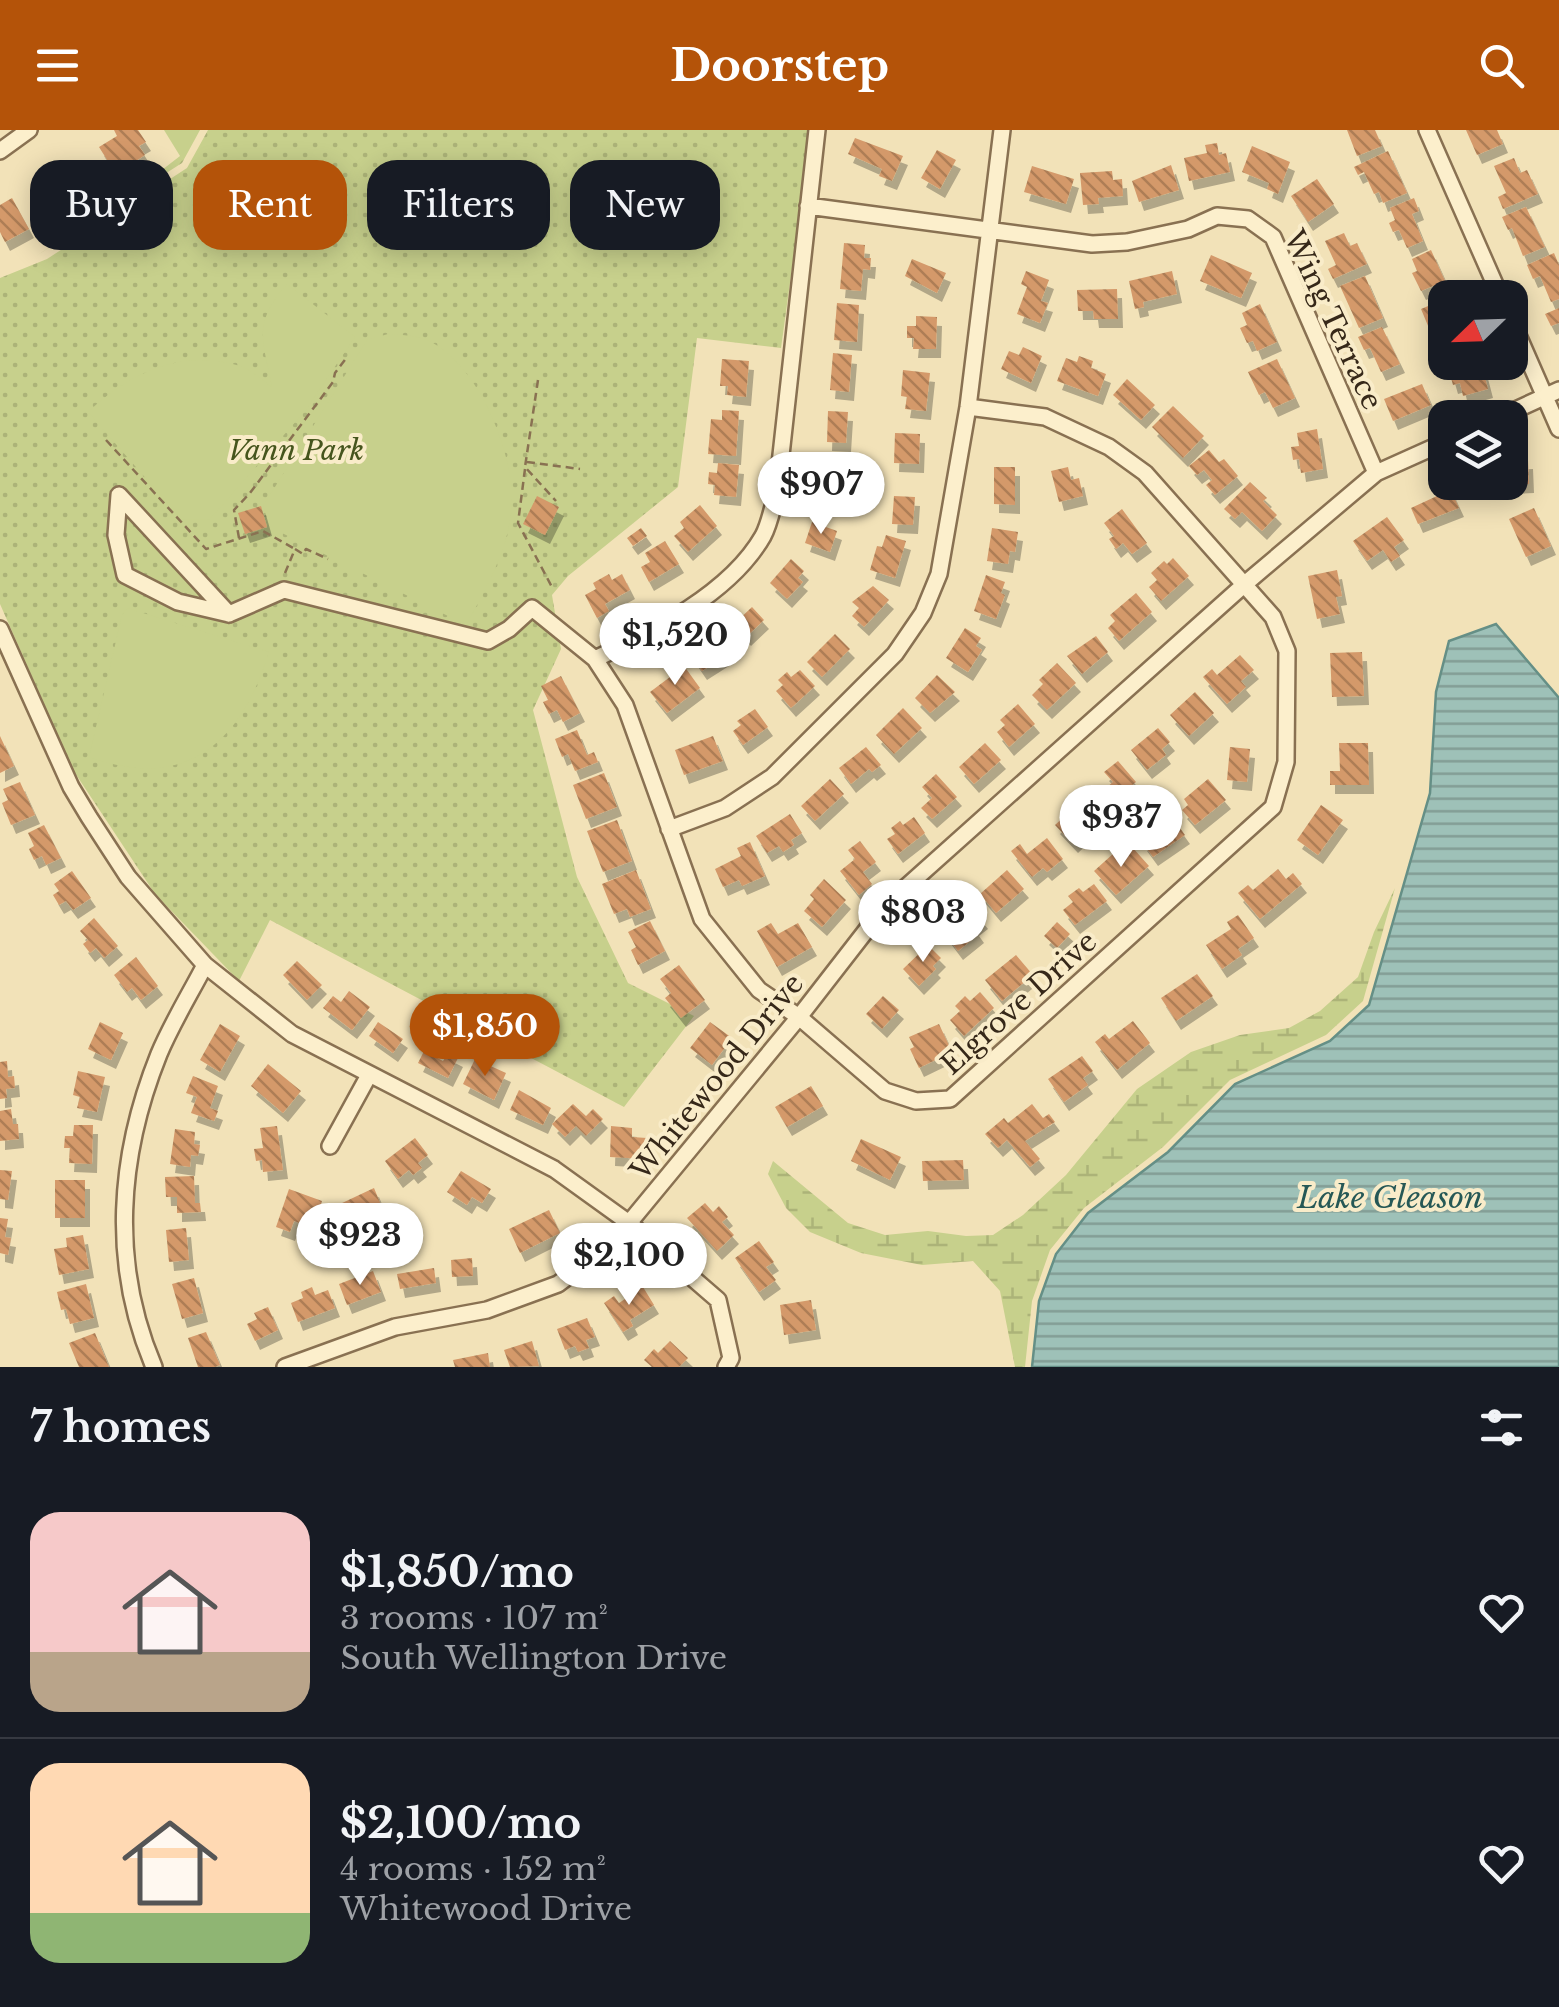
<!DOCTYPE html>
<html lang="en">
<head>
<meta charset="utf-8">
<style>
  :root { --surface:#171b24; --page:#242831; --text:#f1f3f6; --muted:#9ea1a6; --line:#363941; --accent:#b45309 }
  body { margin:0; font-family:"Libre Baskerville",serif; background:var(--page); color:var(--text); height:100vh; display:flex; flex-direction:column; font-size:38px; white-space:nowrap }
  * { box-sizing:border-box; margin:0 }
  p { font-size:32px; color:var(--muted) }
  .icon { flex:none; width:55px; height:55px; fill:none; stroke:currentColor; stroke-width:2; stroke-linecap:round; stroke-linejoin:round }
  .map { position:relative; height:1237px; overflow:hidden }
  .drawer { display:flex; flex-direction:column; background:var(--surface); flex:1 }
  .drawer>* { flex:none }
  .hud { position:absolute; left:30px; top:30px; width:1000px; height:90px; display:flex; gap:20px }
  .needle { width:65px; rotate:247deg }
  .buttons { position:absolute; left:1428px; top:150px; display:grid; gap:20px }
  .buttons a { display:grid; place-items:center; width:100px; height:100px; border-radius:20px; background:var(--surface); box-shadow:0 5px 25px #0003; font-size:50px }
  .price { position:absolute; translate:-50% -85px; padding:0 22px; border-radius:35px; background:#fff; color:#222; font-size:32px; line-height:65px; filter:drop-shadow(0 2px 5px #0008) }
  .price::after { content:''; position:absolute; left:50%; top:60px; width:30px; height:22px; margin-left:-15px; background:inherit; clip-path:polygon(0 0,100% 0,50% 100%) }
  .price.on { background:var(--accent); color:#fff }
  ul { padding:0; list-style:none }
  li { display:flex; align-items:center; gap:30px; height:250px; padding:0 30px }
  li+li { border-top:2px solid var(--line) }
  li span { display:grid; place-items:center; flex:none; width:280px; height:200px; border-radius:30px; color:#555 }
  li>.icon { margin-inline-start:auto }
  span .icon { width:120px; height:120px; fill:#fffc; stroke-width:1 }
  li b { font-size:42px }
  h2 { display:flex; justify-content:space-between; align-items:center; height:120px; padding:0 30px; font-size:42px }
  .chip { padding:0 35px; border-radius:30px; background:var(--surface); box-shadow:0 5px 25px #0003; font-size:35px; line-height:90px }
  .chip.on { background:var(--accent); color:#fff }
  header { display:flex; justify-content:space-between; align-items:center; height:130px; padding:0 30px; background:var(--accent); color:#fff; font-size:45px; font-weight:800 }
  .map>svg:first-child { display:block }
</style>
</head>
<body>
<header><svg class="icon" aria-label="menu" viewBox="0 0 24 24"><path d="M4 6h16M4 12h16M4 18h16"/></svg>Doorstep<svg class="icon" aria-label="search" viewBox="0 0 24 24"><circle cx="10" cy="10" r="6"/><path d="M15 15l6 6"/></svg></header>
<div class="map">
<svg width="1559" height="1237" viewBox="0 0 1559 1237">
  <defs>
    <pattern id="green-dots" width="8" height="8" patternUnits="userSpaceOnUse" patternTransform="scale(2.5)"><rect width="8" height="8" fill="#c7d08c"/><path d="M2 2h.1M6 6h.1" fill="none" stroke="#acb378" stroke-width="1.8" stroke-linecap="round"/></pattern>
    <pattern id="forest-crowns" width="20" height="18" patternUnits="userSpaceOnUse" patternTransform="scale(2.5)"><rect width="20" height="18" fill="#c7d08c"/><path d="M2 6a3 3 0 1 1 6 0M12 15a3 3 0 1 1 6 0" fill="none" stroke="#acb378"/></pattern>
    <pattern id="wetland-marsh" width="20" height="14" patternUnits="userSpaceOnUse" patternTransform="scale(2.5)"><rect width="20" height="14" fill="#c7d08c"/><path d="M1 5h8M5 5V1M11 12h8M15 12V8" fill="none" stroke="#acb378"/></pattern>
    <pattern id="water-rules" width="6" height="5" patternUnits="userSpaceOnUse" patternTransform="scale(2.5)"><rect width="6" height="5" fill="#9ec1b8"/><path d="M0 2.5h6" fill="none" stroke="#829d95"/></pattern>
    <pattern id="building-back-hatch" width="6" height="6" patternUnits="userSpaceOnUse" patternTransform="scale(2.5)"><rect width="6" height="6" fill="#d4996a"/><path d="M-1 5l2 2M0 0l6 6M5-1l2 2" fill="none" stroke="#ad7d56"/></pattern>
    <filter id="shadow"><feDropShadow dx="5" dy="9" stdDeviation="0" flood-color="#0004"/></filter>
  </defs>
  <rect width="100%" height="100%" fill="#f2e2b8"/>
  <!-- green -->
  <path fill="url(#green-dots)" d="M208 0H811L781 218 697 208 678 357 568 446 552 465 561 519 533 580 577 747 628 853 694 886 624 977 270 790 239 851 155 764 73 640 0 474V148L47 129 187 38Z"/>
  <!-- forest -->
  <path fill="url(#forest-crowns)" d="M164 0H200L182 33 36 126 131 64 180 26Z"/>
  <!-- wetland -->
  <path fill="url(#wetland-marsh)" d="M1395 758 1363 871 1326 905 1230 950 1163 1017 1084 1078 1050 1120 1032 1171 1025 1237H1015L1000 1161 973 1131 922 1135 861 1123 810 1102 786 1078 768 1044 773 1031 848 1093 885 1105 928 1101 966 1106 993 1105 1023 1085 1066 1045 1137 959 1191 922 1240 905 1289 898 1320 881 1358 847 1374 802Z"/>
  <!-- pitch -->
  <path fill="#c7d08c" d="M287 154 355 207 305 281 210 389 182 390 88 282C130 243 181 218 240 236 251 239 262 251 272 257 263 210 252 194 287 154Z
    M388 204C403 205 419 205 433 213 478 238 510 315 512 365 513 411 488 456 466 495L270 397 263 376 367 210Z
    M127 478 269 522C241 613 186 662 89 627L122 485Z"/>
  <!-- water -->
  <path fill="url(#water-rules)" stroke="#658f86" stroke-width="2.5" d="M1496 494 1559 568V1237H1032L1039 1171 1056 1124 1088 1083 1168 1022 1235 954 1330 911 1369 875 1430 663 1436 562 1449 511Z"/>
  <!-- building -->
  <path fill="url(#building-back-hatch)" filter="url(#shadow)" d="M114 0H138L146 12 139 16 145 25 116 44 99 17 117 6Z
    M1347 0H1375L1382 16 1357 26Z
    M1466 0H1497L1503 14 1477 25Z
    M855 8 903 26 892 51 879 46 882 39 848 24Z
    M1217 13 1219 25 1226 23 1230 42 1189 51 1184 28 1207 23 1205 15Z
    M1252 16 1290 32 1278 64 1267 59 1269 53 1242 42Z
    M937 20 956 30 940 59 921 48Z
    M1388 21 1407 63 1383 73 1379 62 1374 64 1364 42 1358 45 1354 37Z
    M1514 28 1520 43 1527 40 1538 64 1503 79 1498 67 1506 63 1494 36Z
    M1171 35 1179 60 1139 72 1132 51Z
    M1032 36 1074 49 1066 74 1024 62Z
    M1112 41 1113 50 1122 49 1123 66 1098 68 1099 74 1083 75 1080 43Z
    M1317 49 1334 74 1308 92 1291 66Z
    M12 68 29 99 5 112 0 102V75Z
    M1414 68 1419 81 1412 84 1423 111 1407 118 1399 100 1393 102 1389 93 1395 90 1390 78Z
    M1526 77 1545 117 1523 126 1512 98 1508 100 1502 87Z
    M1344 103 1350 116 1357 113 1367 134 1333 149 1328 139 1336 135 1325 111Z
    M844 113 865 115 864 128H871L870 140 863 139 861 161 840 159Z
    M1431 120 1445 151 1421 161 1412 143 1417 141 1412 129Z
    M1554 123 1559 135V169L1551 172 1540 146 1533 149 1527 135Z
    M1211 125 1252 143 1241 168 1200 151Z
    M912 129 946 143 937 163 905 146Z
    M1026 141 1049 150 1041 171 1048 173 1040 193 1017 184 1027 157 1021 154Z
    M1172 141 1177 164 1143 172 1144 177 1135 179 1129 151Z
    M1365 146 1383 188 1359 198 1340 156Z
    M1117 159 1118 189H1094L1093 181H1078L1077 160Z
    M1445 169V215L1438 199 1431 203 1421 179Z
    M837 173 859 175 857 212 834 210Z
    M1260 174 1277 212 1257 221 1253 211 1247 213 1240 198 1247 195 1242 183Z
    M1559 178V193L1551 196 1545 184Z
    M916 186 937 187 936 219H913L914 208H907V196H916Z
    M1382 197 1400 234 1381 242 1370 218 1364 220 1358 207Z
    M1023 217 1042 226 1031 253 1001 239 1009 221 1019 225Z
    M833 223 852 225 849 262 830 260Z
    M1079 226 1093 231 1091 238 1106 244 1098 266 1057 251 1066 228 1077 232Z
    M722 229 749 231 746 267 727 265 728 256H720Z
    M1277 229 1295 268 1273 278 1265 262 1259 265 1248 242Z
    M1456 232H1481L1488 259 1463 266 1460 253 1453 255 1449 241 1458 239Z
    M903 240 930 243 926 281 905 279 907 267 901 266Z
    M1127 249 1155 275 1141 290 1113 265Z
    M1422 254 1431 275 1393 291 1384 269Z
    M1173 276 1204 306 1183 328 1152 297Z
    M722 280 739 281 736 326 708 324 711 289 722 290Z
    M828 281 848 282 846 313 827 312Z
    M1317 299 1323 339 1301 343 1299 329 1293 330 1291 317 1299 316 1297 303Z
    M895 303 920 304 919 334 894 333Z
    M1209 320 1219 332 1224 329 1238 346 1215 365 1206 355 1212 350 1204 340 1197 345 1189 336Z
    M1528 330 1529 354 1510 355V331Z
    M718 333 739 335 736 367 714 365 715 355 708 354 709 342 717 343Z
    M994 337H1015V375L994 374Z
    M1068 337 1071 350 1079 348 1083 366 1059 372 1051 341Z
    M1250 352 1267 368 1263 371 1277 385 1262 401 1242 382 1235 389 1224 379Z
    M1447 352 1459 378 1418 394 1411 378 1437 366 1434 358Z
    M537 366 559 377 545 405 523 394Z
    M894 366 915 367 913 395 892 394Z
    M700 375 717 396 688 422 674 406 684 398 680 392Z
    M261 376 267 397 245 404 238 383Z
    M1534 378 1551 416 1526 427 1509 389Z
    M1122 379 1147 413 1132 424 1123 413 1116 419 1109 409 1114 406 1104 393Z
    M1387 387 1404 410 1394 417 1400 426 1391 432 1383 420 1367 431 1353 411Z
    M812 392 837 401 830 422 805 413Z
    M641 398 647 406 633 416 627 408Z
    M992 398 1018 402 1015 422 1010 421 1008 434 987 431Z
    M886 405 906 411 895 448 870 440 877 416 882 417Z
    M665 411 679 434 649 452 641 437 650 432 645 423Z
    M1173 428 1189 446 1161 471 1149 457 1157 450 1151 443 1164 431 1167 434Z
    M791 429 804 441 798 448 803 452 787 469 770 453Z
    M1337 440 1342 466 1336 467 1340 484 1317 489 1308 446Z
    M609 444 612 450 622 444 630 460 605 474 609 481 597 488 585 465 596 459 593 453Z
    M986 445 1005 452 1001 463 1005 465 996 489 974 481Z
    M873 456 889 470 864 497 852 486 859 478 852 472Z
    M1136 463 1152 482 1119 511 1108 498 1115 491 1110 485Z
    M752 477 764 490 746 507 734 494Z
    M965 498 981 508 976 516 982 520 968 542 946 528Z
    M724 503 735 520 702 541 691 525Z
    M835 504 850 519 822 547 807 532Z
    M1096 506 1108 522 1082 544 1067 526Z
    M1362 522 1364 566 1332 567 1330 523Z
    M1240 525 1254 540 1241 551 1246 557 1227 574 1203 547 1212 539 1217 545Z
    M679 529 700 558 667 583 650 562 674 544 668 537Z
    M1057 533 1076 553 1047 580 1032 565 1043 554 1039 550Z
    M800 540 815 556 791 578 776 561 783 555 778 550 787 542 791 547Z
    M937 545 955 562 930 583 915 568Z
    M561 546 580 583 563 592 557 580 549 584 543 572 548 570 541 556Z
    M1195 562 1214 583 1189 606 1170 585Z
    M1018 574 1035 594 1009 617 997 602 1005 595 1000 590Z
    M903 578 922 598 894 624 876 605Z
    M755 579 768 597 743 615 733 601 741 595 737 591Z
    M1158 598 1170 612 1162 619 1166 625 1147 640 1131 620Z
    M577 600 587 625 594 622 598 632 575 641 568 624 562 627 555 609Z
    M0 606 14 636 0 643Z
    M713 606 723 631 684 645 675 620Z
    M985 613 1001 630 974 654 959 637Z
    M1339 613H1368L1369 655H1330V641H1340Z
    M866 617 881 635 872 642 869 639 851 654 839 638Z
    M1230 617 1250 619 1247 652 1227 650Z
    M1118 631 1136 652 1120 666 1126 672 1116 681 1100 663 1113 652 1104 642Z
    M604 643 617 677 586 689 573 655Z
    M936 644 957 667 932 689 921 678 932 668 922 657Z
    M830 649 844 664 815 691 801 676Z
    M1208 649 1226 670 1195 695 1182 680 1188 675 1184 669Z
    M20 652 35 685 11 695 2 673 8 670 3 659Z
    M1081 671 1096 687 1089 693 1092 696 1073 714 1055 695Z
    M1321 675 1343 690 1318 725 1297 710Z
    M790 684 802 703 791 710 794 715 783 722 779 716 767 723 756 706Z
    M914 687 925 703 898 724 887 709 895 704 891 698 900 691 903 695Z
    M1172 687 1185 705 1153 727 1142 712 1152 705 1147 698 1155 693 1158 697Z
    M617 690 632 731 603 742 587 701Z
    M44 695 61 728 46 735 42 726 34 730 29 719 34 716 28 703Z
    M1047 708 1063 729 1047 742 1043 738 1032 747 1011 721 1020 714 1027 724Z
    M860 711 876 732 863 742 872 754 859 765 840 741 855 729 848 720Z
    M750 712 765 746 742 756 739 750 723 757 715 739 741 726 737 718Z
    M1133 718 1149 736 1116 765 1094 741 1114 723 1120 729Z
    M1278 739 1286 749 1293 743 1302 754 1260 789 1238 763 1248 755 1253 760Z
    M636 740 651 779 630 787 627 779 614 784 602 754Z
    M1007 740 1024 759 996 783 980 764Z
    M72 741 91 768 73 780 66 771 59 775 53 765 59 761 54 754Z
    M824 749 846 770 822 797 804 781 814 769 810 765Z
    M1094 754 1107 771 1075 795 1063 780 1073 772 1068 766 1079 758 1083 762Z
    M970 774 983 790 974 797 979 804 958 821 940 797Z
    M1238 785 1254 808 1238 819 1242 825 1222 839 1206 815 1231 799 1227 792Z
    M94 788 118 816 104 828 96 818 90 823 83 814 88 810 80 801Z
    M650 791 665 821 638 835 631 820 636 817 628 802Z
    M1057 792 1070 804 1057 818 1044 806Z
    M771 793 778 804 798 793 812 817 777 837 757 801Z
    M928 815 941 828 933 836 936 839 919 856 903 839Z
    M1016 825 1033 845 1002 871 985 850Z
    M136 827 158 856 141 870 132 858 127 862 114 845Z
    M297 831 322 855 307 870 283 845Z
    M679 835 705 870 681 888 665 868 671 863 660 849Z
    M1197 844 1213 866 1176 891 1161 868Z
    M349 861 370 877 352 900 323 878 333 866 341 872Z
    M980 862 994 878 964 906 950 890 960 881 955 876 965 866 970 871Z
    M883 866 899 880 882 899 866 884Z
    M1133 891 1150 913 1117 940 1095 912 1105 904 1109 909Z
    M100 892 123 903 111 930 88 919Z
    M378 892 403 909 393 923 369 906Z
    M710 892 732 908 712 935 690 918Z
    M220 894 240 906 220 942 200 930Z
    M939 894 952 922 919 938 910 919 914 917 909 907Z
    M424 921 443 931 448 923 458 928 448 948 418 933Z
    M1082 926 1093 941 1083 948 1088 955 1064 972 1048 949Z
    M475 929 506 943 494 970 463 954Z
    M7 931 8 947 14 946 15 958 6 959 7 968 0 969V932Z
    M268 934 301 961 283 983 251 956Z
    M78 941 105 947 97 982 77 978 80 967 73 965Z
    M193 946 218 956 210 978 218 981 214 991 191 983 197 967 186 963Z
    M811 956 823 976 787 997 775 977Z
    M519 960 551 978 543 995 510 980Z
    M573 974 586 986 593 979 603 989 586 1006 576 996 565 1007 552 994Z
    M1032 974 1043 988 1049 984 1055 992 1025 1011 1040 1029 1030 1037 1007 1010 998 1018 985 1004 1004 988 1008 993Z
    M11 979 13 994H18L19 1009 0 1011V981Z
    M74 995H93L92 1034 69 1033 70 1018H64L65 1006H73Z
    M277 996 283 1040 263 1042 262 1030 256 1031 254 1019 263 1018 260 998Z
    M611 996 632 998V1007L647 1008 646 1029 610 1027Z
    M175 999 195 1002 194 1014 200 1015 198 1026 191 1025 190 1037 170 1034Z
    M415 1008 428 1025 418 1033 422 1038 413 1045 409 1040 398 1049 385 1031Z
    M861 1009 901 1027 890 1050 851 1031Z
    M963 1030 964 1050 923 1051 922 1031Z
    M0 1040 12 1041 8 1070 0 1069Z
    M461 1041 491 1059 482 1073 472 1067 467 1075 447 1062Z
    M194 1046 195 1073H200L201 1082 177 1083V1067H166L165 1047Z
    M55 1050H85V1088H55Z
    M374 1058 381 1075 372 1080 375 1085 364 1090 361 1085 347 1091 340 1074Z
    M289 1059 322 1071 313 1098 294 1091 290 1102 276 1097Z
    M705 1073 713 1082 719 1076 728 1087 722 1092 734 1105 717 1121 687 1088Z
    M549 1080 560 1103 520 1123 509 1099Z
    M0 1088 8 1089 5 1107 11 1108 8 1125 0 1123Z
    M186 1098 189 1130 169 1132 166 1100Z
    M83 1105 89 1139 59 1145 54 1119 67 1117 66 1108Z
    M759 1111 774 1132 766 1137 776 1150 759 1162 735 1128Z
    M472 1128 473 1146 452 1147 451 1130Z
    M434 1138 436 1153 400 1159 397 1144Z
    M373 1141 381 1162 347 1175 339 1154Z
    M194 1148 203 1183 182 1189 172 1154Z
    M86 1154 94 1188 70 1194 66 1179 61 1180 57 1162Z
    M312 1157 315 1165 328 1160 335 1178 298 1192 291 1173 303 1168 301 1162Z
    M643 1157 654 1175 630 1190 633 1196 623 1202 604 1173 614 1166 619 1173Z
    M811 1170 816 1200 784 1205 780 1175Z
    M268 1177 278 1200 255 1211 247 1194 257 1189 254 1183Z
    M587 1188 595 1207 586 1210 589 1218 578 1222 575 1216 565 1220 557 1199Z
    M206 1202 220 1235 215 1237H198L188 1208Z
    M95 1203 109 1237H79L69 1213Z
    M532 1211 539 1236 510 1237 504 1220Z
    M670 1211 688 1228 679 1237H652L644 1230 654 1219 658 1223Z
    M488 1223 490 1237H455L453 1230Z"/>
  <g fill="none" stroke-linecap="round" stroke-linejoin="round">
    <!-- minor casing -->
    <g stroke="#897152" stroke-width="20">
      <path id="minor" d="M1427 0 1501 168
        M0 21 29 0
        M808 76 1092 114 1127 112 1188 99 1217 86 1248 89 1273 107 1376 343
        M1510 187 1559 299
        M1498 288 1559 260
        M229 484 178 472 125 445 116 405 119 365 229 484 284 460 488 511 509 499 532 478 595 529 625 575 702 789 759 860 799 887 885 961 916 971 950 969 1273 677 1286 632 1287 521 1273 487 1145 343 1109 317 1045 287 968 277
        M0 499 71 657 89 687 128 747 205 835 292 904 554 1039 629 1093 718 1170 731 1228 726 1237
        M595 529C652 502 730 464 763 406 770 393 773 375 777 361L817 0
        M669 699 725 678 772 647 895 524 923 483 939 444 968 277 1002 0
        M330 1016 369 945
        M154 1237C110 1134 118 1026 159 924 172 893 190 864 205 835
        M285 1237 395 1197 487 1180 558 1154 603 1120 629 1093 799 887 886 775 1246 453 1376 343 1445 312"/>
    </g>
    <!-- path -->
    <path stroke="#897152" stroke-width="2.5" stroke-dasharray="8 5" stroke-linecap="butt" d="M538 250 525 337 556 371
      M106 310 206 419 263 401 295 419
      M527 332 580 339
      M525 339 518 393 553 459
      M239 408 234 380 250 363 333 252 335 243 347 227
      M285 443 295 419 303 424 306 419 328 429"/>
    <!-- minor -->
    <use href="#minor" stroke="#fcefcc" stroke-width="15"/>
  </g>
  <g text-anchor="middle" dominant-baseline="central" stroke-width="8" stroke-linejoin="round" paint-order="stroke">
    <!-- street labels -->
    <g font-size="28" fill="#362819" stroke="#f9ecc9">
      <text transform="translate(1333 190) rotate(65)">Wing Terrace</text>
      <text transform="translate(1019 873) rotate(-42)">Elgrove Drive</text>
      <text transform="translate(717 947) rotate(-51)">Whitewood Drive</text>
    </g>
    <!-- park labels -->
    <g font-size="28" font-style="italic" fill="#46551d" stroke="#f9ecc9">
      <text x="296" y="320">Vann Park</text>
    </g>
    <!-- water labels -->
    <g font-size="30" font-style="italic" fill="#265856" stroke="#f9ecc9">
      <text x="1390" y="1067">Lake Gleason</text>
    </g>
  </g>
</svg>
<div class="buttons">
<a><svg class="needle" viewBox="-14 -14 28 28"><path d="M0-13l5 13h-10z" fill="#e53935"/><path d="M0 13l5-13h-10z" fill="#9ea1a6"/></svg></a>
<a><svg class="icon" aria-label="layers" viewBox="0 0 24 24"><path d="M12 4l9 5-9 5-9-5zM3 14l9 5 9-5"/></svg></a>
</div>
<b class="price" style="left:821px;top:407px">$907</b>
<b class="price" style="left:675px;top:558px">$1,520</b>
<b class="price" style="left:1121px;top:740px">$937</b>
<b class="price" style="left:923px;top:835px">$803</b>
<b class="price on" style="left:485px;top:949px">$1,850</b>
<b class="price" style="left:360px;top:1158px">$923</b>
<b class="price" style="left:629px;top:1178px">$2,100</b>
<div class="hud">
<a class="chip">Buy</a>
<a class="chip on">Rent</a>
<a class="chip">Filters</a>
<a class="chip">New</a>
</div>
</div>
<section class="drawer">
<h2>7 homes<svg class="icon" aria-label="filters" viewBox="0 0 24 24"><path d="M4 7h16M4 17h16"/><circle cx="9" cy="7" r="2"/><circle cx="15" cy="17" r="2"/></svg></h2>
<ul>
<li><span style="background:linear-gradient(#f6c9c9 70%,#b9a48a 0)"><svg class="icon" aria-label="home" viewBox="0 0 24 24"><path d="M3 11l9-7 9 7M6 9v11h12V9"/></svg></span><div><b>$1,850/mo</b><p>3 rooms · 107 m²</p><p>South Wellington Drive</p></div><svg class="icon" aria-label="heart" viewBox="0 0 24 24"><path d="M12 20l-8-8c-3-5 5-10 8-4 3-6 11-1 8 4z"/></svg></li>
<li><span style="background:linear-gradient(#ffd9b3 75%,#8fb573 0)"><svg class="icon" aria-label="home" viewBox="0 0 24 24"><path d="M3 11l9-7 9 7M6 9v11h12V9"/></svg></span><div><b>$2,100/mo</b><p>4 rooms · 152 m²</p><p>Whitewood Drive</p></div><svg class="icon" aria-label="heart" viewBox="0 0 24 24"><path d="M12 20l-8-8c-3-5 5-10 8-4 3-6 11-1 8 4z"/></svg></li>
</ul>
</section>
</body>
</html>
